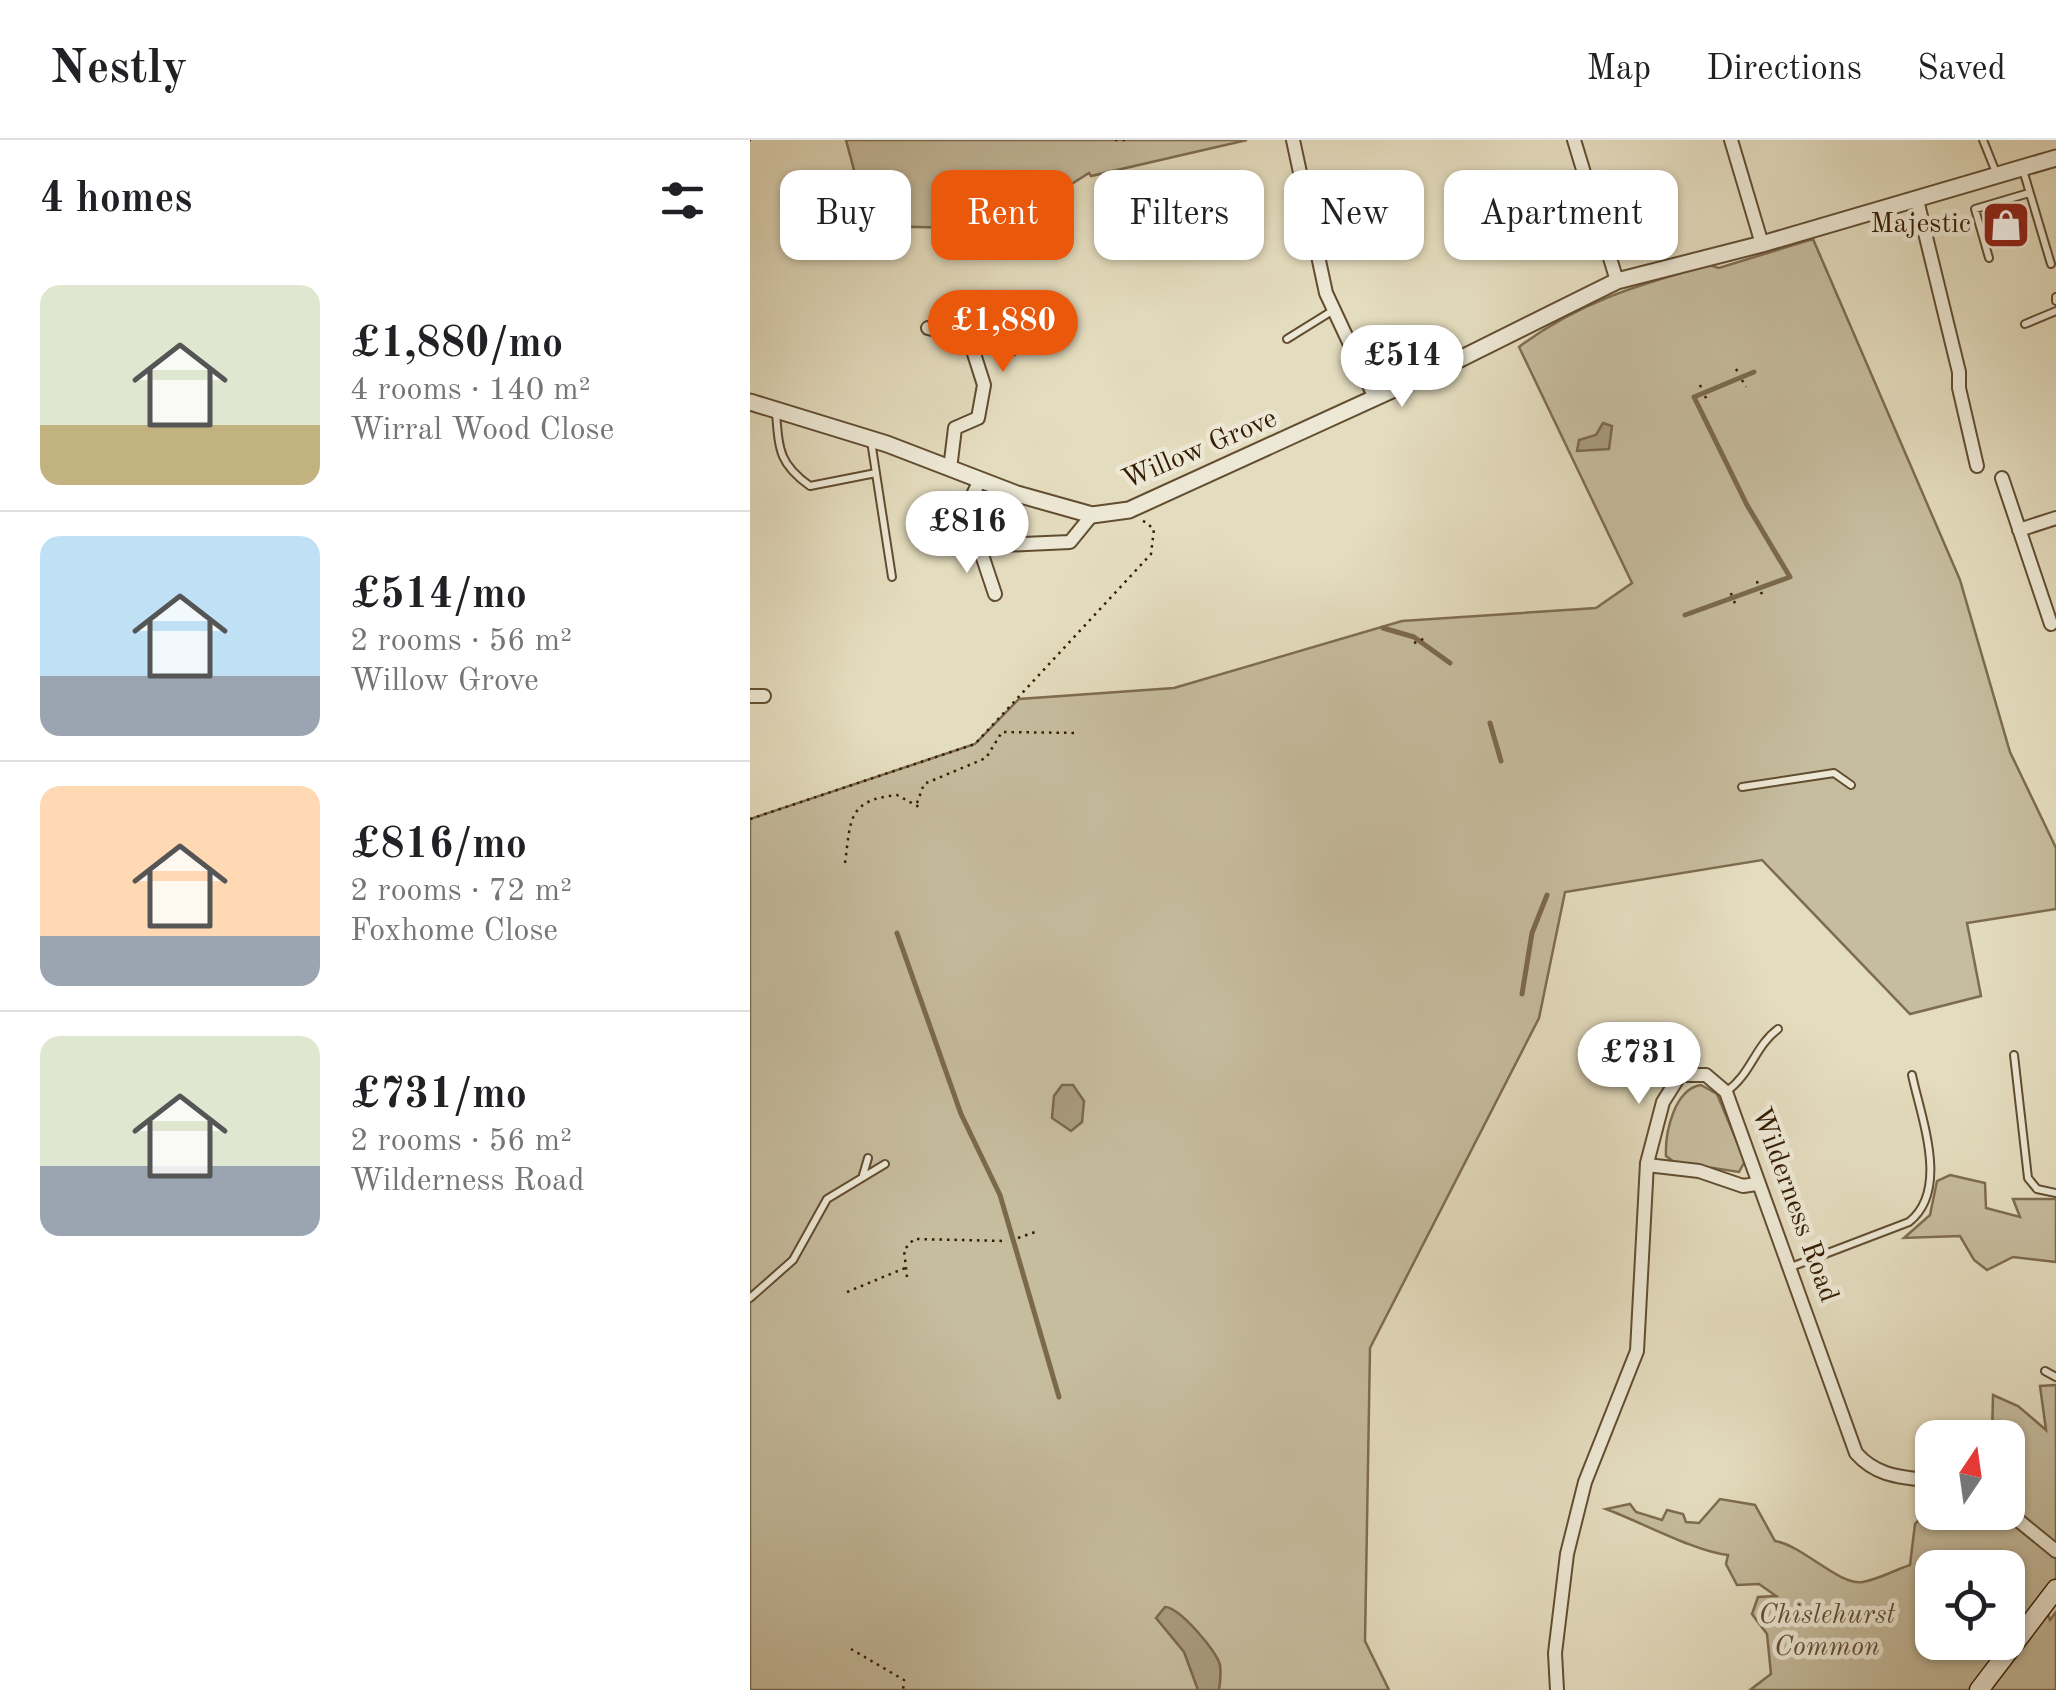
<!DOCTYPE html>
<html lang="en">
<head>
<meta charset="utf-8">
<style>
  :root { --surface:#fff; --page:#f2f2f2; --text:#202124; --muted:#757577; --line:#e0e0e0; --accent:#ea580c }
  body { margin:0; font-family:"Old Standard TT",serif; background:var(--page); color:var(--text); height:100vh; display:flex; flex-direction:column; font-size:38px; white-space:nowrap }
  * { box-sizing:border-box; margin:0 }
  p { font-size:32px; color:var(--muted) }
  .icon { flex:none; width:55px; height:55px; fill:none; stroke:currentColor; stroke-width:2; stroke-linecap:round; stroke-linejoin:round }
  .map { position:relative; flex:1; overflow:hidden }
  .drawer { display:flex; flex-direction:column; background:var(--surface); width:750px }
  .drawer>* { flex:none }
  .guide { position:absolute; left:30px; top:30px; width:950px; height:90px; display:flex; gap:20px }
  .needle { width:65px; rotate:13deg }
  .buttons { position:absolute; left:1165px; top:1280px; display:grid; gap:20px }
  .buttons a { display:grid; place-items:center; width:110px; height:110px; border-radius:20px; background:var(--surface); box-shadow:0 2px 8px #0004; font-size:50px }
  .price { position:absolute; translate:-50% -85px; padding:0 22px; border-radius:35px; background:#fff; color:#222; font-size:32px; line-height:65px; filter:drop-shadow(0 2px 5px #0008) }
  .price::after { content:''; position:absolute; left:50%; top:60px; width:30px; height:22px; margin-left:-15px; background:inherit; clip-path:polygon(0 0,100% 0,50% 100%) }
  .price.current { background:var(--accent); color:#fff }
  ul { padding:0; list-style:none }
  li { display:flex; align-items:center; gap:30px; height:250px; padding:0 40px }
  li+li { border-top:2px solid var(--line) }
  li span { display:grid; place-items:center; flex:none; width:280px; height:200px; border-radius:20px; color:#555 }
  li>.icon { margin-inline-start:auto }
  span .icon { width:120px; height:120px; fill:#fffc; stroke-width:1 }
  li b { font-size:42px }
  h2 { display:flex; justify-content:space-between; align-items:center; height:120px; padding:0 40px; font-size:42px }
  .pill { padding:0 35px; border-radius:20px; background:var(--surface); box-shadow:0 2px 8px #0004; font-size:35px; line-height:90px }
  .pill.current { background:var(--accent); color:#fff }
  header { display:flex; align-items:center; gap:60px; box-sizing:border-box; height:140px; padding:0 50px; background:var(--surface); border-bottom:2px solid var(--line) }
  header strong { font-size:48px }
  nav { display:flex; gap:55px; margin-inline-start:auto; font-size:35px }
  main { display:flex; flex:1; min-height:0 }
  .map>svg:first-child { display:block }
</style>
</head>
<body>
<header>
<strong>Nestly</strong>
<nav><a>Map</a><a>Directions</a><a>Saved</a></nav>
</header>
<main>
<section class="drawer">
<h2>4 homes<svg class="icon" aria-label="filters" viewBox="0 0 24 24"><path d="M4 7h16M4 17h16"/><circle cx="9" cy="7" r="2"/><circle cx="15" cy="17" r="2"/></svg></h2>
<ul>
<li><span style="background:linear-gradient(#dfe7d0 70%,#c2b280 0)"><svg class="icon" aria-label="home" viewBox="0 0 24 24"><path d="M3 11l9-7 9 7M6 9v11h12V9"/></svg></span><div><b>£1,880/mo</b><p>4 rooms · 140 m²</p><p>Wirral Wood Close</p></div></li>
<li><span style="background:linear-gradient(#bfe0f5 70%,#9aa5b1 0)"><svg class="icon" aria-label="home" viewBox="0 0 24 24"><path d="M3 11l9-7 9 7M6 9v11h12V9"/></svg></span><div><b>£514/mo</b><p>2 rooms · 56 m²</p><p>Willow Grove</p></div></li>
<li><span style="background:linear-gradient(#ffd9b3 75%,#9aa5b1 0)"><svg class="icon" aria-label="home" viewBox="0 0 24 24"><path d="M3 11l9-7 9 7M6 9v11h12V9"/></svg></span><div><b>£816/mo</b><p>2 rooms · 72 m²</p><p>Foxhome Close</p></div></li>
<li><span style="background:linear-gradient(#dfe7d0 65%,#9aa5b1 0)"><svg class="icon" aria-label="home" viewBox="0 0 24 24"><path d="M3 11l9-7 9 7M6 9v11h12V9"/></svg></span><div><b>£731/mo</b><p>2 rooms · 56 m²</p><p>Wilderness Road</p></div></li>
</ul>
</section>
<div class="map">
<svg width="1306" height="1550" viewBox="0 0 1306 1550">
  <rect width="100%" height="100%" fill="#e4dcbe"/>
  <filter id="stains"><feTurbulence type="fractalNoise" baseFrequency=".002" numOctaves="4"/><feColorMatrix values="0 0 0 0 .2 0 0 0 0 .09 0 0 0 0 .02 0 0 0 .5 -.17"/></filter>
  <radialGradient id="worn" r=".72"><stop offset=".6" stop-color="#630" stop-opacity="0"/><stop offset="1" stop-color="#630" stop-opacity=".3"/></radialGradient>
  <!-- green -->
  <path fill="#c6bc9e" stroke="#7e6c50" stroke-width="2.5" fill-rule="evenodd" d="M96 0H497L341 36 339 33 274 74 214 88 119 86Z
    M1063 99 1210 440 1260 612 1306 708V769L1217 783 1231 856 1160 874 1012 720 815 752 789 878 620 1208 615 1501 639 1550H0V679L225 604 269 559 424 548 652 481 846 468 882 443 769 207C827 163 890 144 959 125L969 128Z
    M951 945 967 954 995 1021 989 1032 924 1022 916 1016C915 993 924 949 951 945Z
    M1200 1035 1235 1043 1236 1068 1270 1077 1263 1059H1306V1122L1263 1117 1237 1130 1224 1120 1210 1096 1154 1098 1180 1075 1187 1041Z
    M1306 1245V1406L1299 1411 1306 1419V1441L1296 1470 1300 1480 1306 1472V1550H1000L1021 1534 1017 1494 1002 1474 1008 1457 1026 1456 1009 1444 987 1445 976 1424 978 1415C946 1412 891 1382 856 1369L880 1364 886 1372 912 1380 917 1370 933 1374 936 1382 949 1383 970 1359 1005 1365 1025 1401C1054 1406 1089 1446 1113 1442 1129 1439 1145 1430 1160 1425L1165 1384 1182 1366V1372H1258V1298L1242 1297 1243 1255 1268 1266 1296 1290 1290 1246ZM1182 1428H1258V1502H1182Z"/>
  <!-- water -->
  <path fill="#a99b7e" stroke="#7b694c" stroke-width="2.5" d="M853 283 862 286 859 309 827 311 829 300 846 295Z
    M312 945H323L334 961 332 982 321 991 302 978 304 956Z
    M415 1467C429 1467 467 1511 470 1525 471 1533 470 1544 469 1550H448L434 1512 406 1478Z"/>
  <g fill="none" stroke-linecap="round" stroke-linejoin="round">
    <!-- stream -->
    <path stroke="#7b694c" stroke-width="5" d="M935 475 1040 437 997 365 944 257 1004 232
      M633 488 664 497 700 523
      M740 583 751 621
      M147 793 211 974 250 1055 309 1257
      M772 854 782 793 797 755"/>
    <!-- service casing -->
    <g stroke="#624d31" stroke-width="10">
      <path id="service" d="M1233 0 1247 35
        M1273 30 1301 124
        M566 103 651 86 658 89 664 103
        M1239 118 1225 69 1279 53
        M1306 157V161
        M1275 184 1306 171
        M537 199 582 171
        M26 273C29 310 29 324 60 346L126 333
        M121 301 142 437
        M992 647 1084 633 1101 645
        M1264 915 1278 1038 1287 1049 1306 1053
        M977 951C1001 934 1005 906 1028 889
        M113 1035 118 1018
        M1041 1127 1159 1082C1200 1050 1171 978 1162 935
        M0 1158 43 1120 77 1059 135 1024
        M1295 1231 1306 1237"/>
    </g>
    <!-- minor casing -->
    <g stroke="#624d31" stroke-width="16">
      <path id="minor" d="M543 0 576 153 625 258
        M824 0 867 141
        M981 0 1012 104
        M1167 60 1209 232V248L1227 326
        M178 188 219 198 234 245 228 278 205 288 200 329
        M219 198 261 209
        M1252 338 1301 484
        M230 340 209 384 229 406 320 402 342 375
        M1269 390 1306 378
        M229 406 245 454
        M0 556H14
        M897 1025 949 1031 993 1046 1006 1044
        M1258 1372 1306 1411
        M807 1550 805 1513 817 1414 835 1342 887 1211 897 1023 913 962 930 935H956L976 952 1106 1313C1127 1337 1152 1337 1182 1341"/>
    </g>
    <!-- tertiary casing -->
    <g stroke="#624d31" stroke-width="19">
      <path id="tertiary" d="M0 262 137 304 267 354 342 375 379 370 712 218 867 141 1012 104 1306 18"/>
    </g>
    <!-- secondary casing -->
    <g stroke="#361d02" stroke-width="21">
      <path id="secondary" d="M1229 1550 1306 1449"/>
    </g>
    <!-- path -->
    <path stroke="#361d02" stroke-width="2.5" stroke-dasharray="2.5 5" stroke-linecap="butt" d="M0 0H1
      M365 0H375
      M986 229 989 234
      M992 240 996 247
      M950 245 952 250
      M955 256 957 260
      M1007 441 1008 446
      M1011 452 1014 459
      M981 453 982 457
      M984 461 986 466
      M671 500 675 498
      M664 503 669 501
      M167 663 174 644 236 618 252 592 328 593
      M0 679 225 604 401 414 404 389 392 380
      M95 723C101 680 97 660 147 655L171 668
      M268 1098 288 1091
      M157 1137 154 1110 164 1099 257 1101
      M97 1152 155 1128
      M101 1509 154 1540 153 1550"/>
    <!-- service -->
    <use href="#service" stroke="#ede8d5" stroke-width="6"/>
    <!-- minor -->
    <use href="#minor" stroke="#ede8d5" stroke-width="12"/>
    <!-- tertiary -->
    <use href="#tertiary" stroke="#ede8d5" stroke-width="15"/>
    <!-- secondary -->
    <use href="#secondary" stroke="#ede8d5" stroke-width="18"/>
  </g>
  <!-- icons -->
  <defs>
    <g id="shop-square" transform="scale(2.5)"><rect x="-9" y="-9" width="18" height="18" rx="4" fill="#8f2418" stroke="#ede8d5"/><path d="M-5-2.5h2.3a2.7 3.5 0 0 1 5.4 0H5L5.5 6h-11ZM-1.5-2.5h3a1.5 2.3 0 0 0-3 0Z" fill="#fff"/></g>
  </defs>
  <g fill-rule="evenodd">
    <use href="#shop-square" x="1256" y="85"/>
  </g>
  <g text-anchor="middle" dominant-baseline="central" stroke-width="9" stroke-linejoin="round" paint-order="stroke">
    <!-- poi labels -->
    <g font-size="28" fill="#361d02" stroke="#ede8d5" text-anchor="end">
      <text x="1221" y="85">Majestic</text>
    </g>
    <!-- street labels -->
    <g font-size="28" fill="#361d02" stroke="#ede8d5">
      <text transform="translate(450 310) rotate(-23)">Willow Grove</text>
      <text transform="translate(1044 1065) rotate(70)">Wilderness Road</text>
    </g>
    <!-- park labels -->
    <g font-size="28" font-style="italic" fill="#614d31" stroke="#ede8d5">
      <text x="1077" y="1476">Chislehurst<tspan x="1077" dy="32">Common</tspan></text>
    </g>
  </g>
  <rect width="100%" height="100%" filter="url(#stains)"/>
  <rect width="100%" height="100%" fill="url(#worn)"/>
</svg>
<div class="buttons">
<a><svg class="needle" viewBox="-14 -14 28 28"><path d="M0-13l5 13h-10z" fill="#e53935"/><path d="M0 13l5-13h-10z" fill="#757577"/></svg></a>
<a><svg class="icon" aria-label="locate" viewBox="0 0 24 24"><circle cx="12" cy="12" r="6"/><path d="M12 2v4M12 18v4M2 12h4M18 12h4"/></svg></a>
</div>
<b class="price current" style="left:253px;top:235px">£1,880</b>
<b class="price" style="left:652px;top:270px">£514</b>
<b class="price" style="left:217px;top:436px">£816</b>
<b class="price" style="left:889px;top:967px">£731</b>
<div class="guide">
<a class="pill">Buy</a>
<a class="pill current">Rent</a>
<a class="pill">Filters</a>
<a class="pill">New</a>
<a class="pill">Apartment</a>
</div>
</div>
</main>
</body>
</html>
